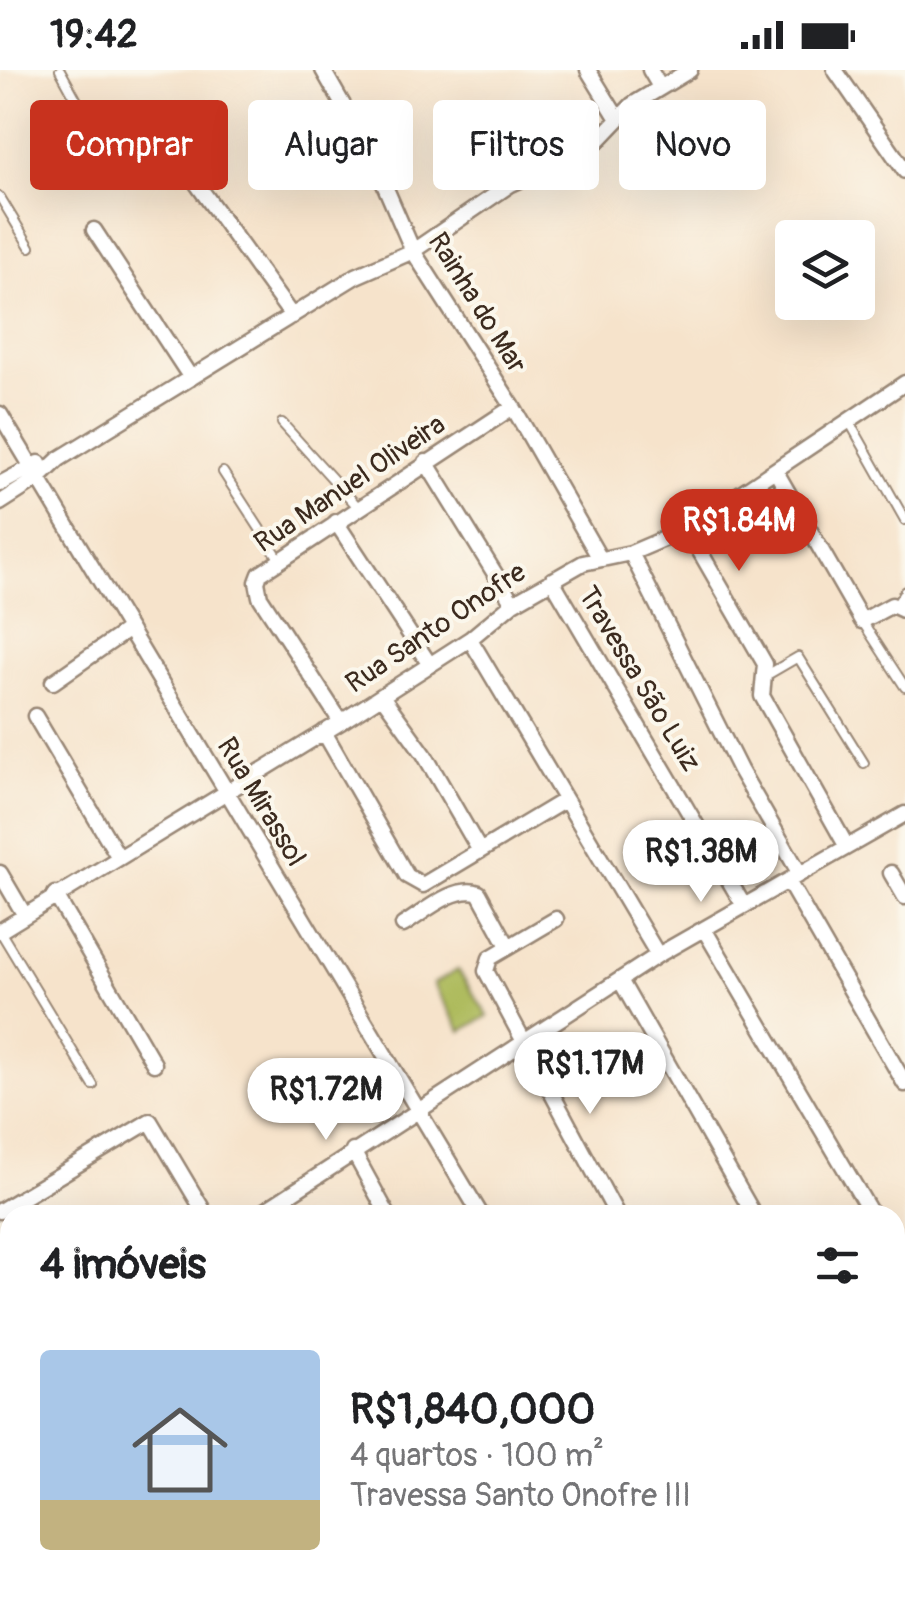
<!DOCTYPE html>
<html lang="pt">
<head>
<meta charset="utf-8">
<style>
  :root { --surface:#fff; --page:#f6f6f6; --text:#202124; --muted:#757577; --line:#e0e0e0; --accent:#c8321e }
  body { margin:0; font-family:Pangolin,sans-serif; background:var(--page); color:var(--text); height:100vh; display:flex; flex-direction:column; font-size:38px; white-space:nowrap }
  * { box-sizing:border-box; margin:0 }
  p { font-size:32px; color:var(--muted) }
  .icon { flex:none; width:55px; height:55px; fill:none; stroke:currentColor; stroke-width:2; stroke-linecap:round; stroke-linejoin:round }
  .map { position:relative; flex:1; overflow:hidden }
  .drawer { position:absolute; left:0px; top:1135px; width:905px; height:392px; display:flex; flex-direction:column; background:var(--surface); border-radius:30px 30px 0 0; box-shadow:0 10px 40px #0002 }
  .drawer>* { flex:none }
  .guide { position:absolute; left:30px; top:30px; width:845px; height:90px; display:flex; gap:20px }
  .controls { position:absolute; left:775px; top:150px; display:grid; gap:20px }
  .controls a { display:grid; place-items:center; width:100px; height:100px; border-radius:10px; background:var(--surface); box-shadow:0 10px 40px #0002; font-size:50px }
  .price { position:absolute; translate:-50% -85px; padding:0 22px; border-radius:35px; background:#fff; color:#222; font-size:32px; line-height:65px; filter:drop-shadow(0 2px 5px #0008) }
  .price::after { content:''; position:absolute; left:50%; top:60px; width:30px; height:22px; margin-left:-15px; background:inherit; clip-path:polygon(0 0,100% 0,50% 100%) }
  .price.current { background:var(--accent); color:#fff }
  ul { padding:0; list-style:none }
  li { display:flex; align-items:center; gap:30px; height:250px; padding:0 40px }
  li+li { border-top:2px solid var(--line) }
  li span { display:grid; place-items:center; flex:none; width:280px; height:200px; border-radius:10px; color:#555 }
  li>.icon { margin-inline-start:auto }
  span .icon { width:120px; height:120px; fill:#fffc; stroke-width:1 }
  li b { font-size:42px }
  h2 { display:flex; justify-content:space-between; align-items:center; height:120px; padding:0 40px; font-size:42px }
  .tag { padding:0 35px; border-radius:10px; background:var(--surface); box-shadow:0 10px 40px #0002; font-size:35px; line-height:90px }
  .tag.current { background:var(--accent); color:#fff }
  .status { display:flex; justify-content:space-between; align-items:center; height:70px; padding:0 50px; background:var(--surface); direction:ltr }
  .status svg { height:28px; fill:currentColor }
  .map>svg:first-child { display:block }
</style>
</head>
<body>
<div class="status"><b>19:42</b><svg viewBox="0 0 49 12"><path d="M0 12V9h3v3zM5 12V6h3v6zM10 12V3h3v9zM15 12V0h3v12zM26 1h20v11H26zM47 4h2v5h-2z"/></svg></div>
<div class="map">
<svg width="905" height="1527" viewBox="0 0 905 1527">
  <rect width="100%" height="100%" fill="#fbf7ec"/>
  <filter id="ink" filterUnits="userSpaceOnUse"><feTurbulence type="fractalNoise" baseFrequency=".01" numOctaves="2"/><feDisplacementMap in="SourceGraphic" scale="20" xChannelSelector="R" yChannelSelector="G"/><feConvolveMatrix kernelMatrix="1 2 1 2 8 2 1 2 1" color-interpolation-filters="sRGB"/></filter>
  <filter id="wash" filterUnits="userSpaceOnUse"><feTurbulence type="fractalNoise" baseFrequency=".0048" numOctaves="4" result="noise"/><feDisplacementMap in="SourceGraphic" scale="40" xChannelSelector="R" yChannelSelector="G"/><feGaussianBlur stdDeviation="2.25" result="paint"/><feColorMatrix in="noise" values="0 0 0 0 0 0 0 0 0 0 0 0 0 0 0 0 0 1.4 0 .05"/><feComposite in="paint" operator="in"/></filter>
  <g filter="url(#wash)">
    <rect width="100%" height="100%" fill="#f6e3cb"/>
    <!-- green -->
    <path fill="#aebb5d" stroke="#74723e" stroke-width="2.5" d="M458 900 488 946 461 961 433 914Z"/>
  </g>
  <g filter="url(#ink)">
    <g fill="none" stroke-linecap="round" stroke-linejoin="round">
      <!-- service casing -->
      <g stroke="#988674" stroke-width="12">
        <path id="service" d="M60 0 124 116
          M0 127 30 177
          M849 351 905 450
          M282 353 358 437
          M223 402 280 490
          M897 534 905 521
          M862 551 905 617
          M767 605 798 587 864 693
          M0 861 93 1015"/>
      </g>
      <!-- minor casing -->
      <g stroke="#988674" stroke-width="19">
        <path id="minor" d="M323 0 371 84 413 181 513 337 599 487
          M588 0 618 49
          M650 0 660 17
          M835 0 905 101
          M197 114 292 246
          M94 160 191 308
          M0 344 481 1145
          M426 392 513 533
          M775 400 862 551 892 535 905 541
          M0 414 39 393
          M0 433 39 408 59 389 356 206 413 181 511 114 591 78 632 35 690 0
          M336 452 430 595
          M687 459 765 594 762 626 847 777
          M631 483 740 700 800 804
          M552 510 744 836
          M470 569 658 885
          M53 612 129 559
          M382 626 424 684 480 781
          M35 646 118 786
          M341 652 260 527 257 512 260 504 513 337
          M324 662 407 806 423 815 565 730
          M0 803 24 844
          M891 803 905 827
          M788 811 905 1014
          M55 824 154 994
          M556 849 490 888 486 901 617 1145
          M403 855C423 843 455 814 479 823L508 876
          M704 859 872 1145
          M0 861 341 652 470 569 513 533 583 493 631 483 687 459 905 313
          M620 910 754 1145
          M353 1081 388 1145
          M0 1141 150 1051 206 1145
          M258 1145 658 885 905 744
          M895 1175 905 1180
          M0 1293 10 1287
          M895 1309 905 1240
          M0 1505 10 1498
          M298 1518 303 1527
          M376 1518 382 1527
          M495 1518 501 1527
          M565 1518 571 1527
          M703 1518 709 1527
          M333 1527 350 1518
          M863 1527 864 1518"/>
      </g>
      <!-- secondary casing -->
      <g stroke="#988674" stroke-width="25">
        <path id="secondary" d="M0 1219 10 1235
          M181 1518 187 1527"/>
      </g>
      <!-- service -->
      <use href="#service" stroke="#fff" stroke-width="8"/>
      <!-- minor -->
      <use href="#minor" stroke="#fff" stroke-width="14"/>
      <!-- secondary -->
      <use href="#secondary" stroke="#fff" stroke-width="20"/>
      <!-- tram -->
      <path stroke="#3b2a1e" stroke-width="2.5" d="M904 1527 905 1524"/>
    </g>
  </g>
  <g text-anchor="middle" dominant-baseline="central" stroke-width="8" stroke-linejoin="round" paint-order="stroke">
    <!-- street labels -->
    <g font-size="28" fill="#3b2a1e" stroke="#fbf7ec">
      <text transform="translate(477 233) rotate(58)">Rainha do Mar</text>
      <text transform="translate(350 414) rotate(-34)">Rua Manuel Oliveira</text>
      <text transform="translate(436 558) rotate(-34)">Rua Santo Onofre</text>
      <text transform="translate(639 609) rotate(59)">Travessa São Luiz</text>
      <text transform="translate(261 732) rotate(59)">Rua Mirassol</text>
    </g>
  </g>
</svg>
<div class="controls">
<a><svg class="icon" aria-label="layers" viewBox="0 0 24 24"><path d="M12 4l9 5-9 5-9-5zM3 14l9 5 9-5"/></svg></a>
</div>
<b class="price current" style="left:739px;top:504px">R$1.84M</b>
<b class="price" style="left:701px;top:835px">R$1.38M</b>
<b class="price" style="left:590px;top:1047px">R$1.17M</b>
<b class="price" style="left:326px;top:1073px">R$1.72M</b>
<div class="guide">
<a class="tag current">Comprar</a>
<a class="tag">Alugar</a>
<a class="tag">Filtros</a>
<a class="tag">Novo</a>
</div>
<section class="drawer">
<h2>4 imóveis<svg class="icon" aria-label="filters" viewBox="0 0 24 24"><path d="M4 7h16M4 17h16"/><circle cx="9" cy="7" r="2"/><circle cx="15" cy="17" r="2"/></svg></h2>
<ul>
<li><span style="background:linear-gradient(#a9c7e8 75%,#c2b280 0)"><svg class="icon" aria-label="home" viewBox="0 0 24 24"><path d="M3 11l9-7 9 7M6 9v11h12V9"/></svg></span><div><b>R$1,840,000</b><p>4 quartos · 100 m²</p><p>Travessa Santo Onofre III</p></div></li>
</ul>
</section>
</div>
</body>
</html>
